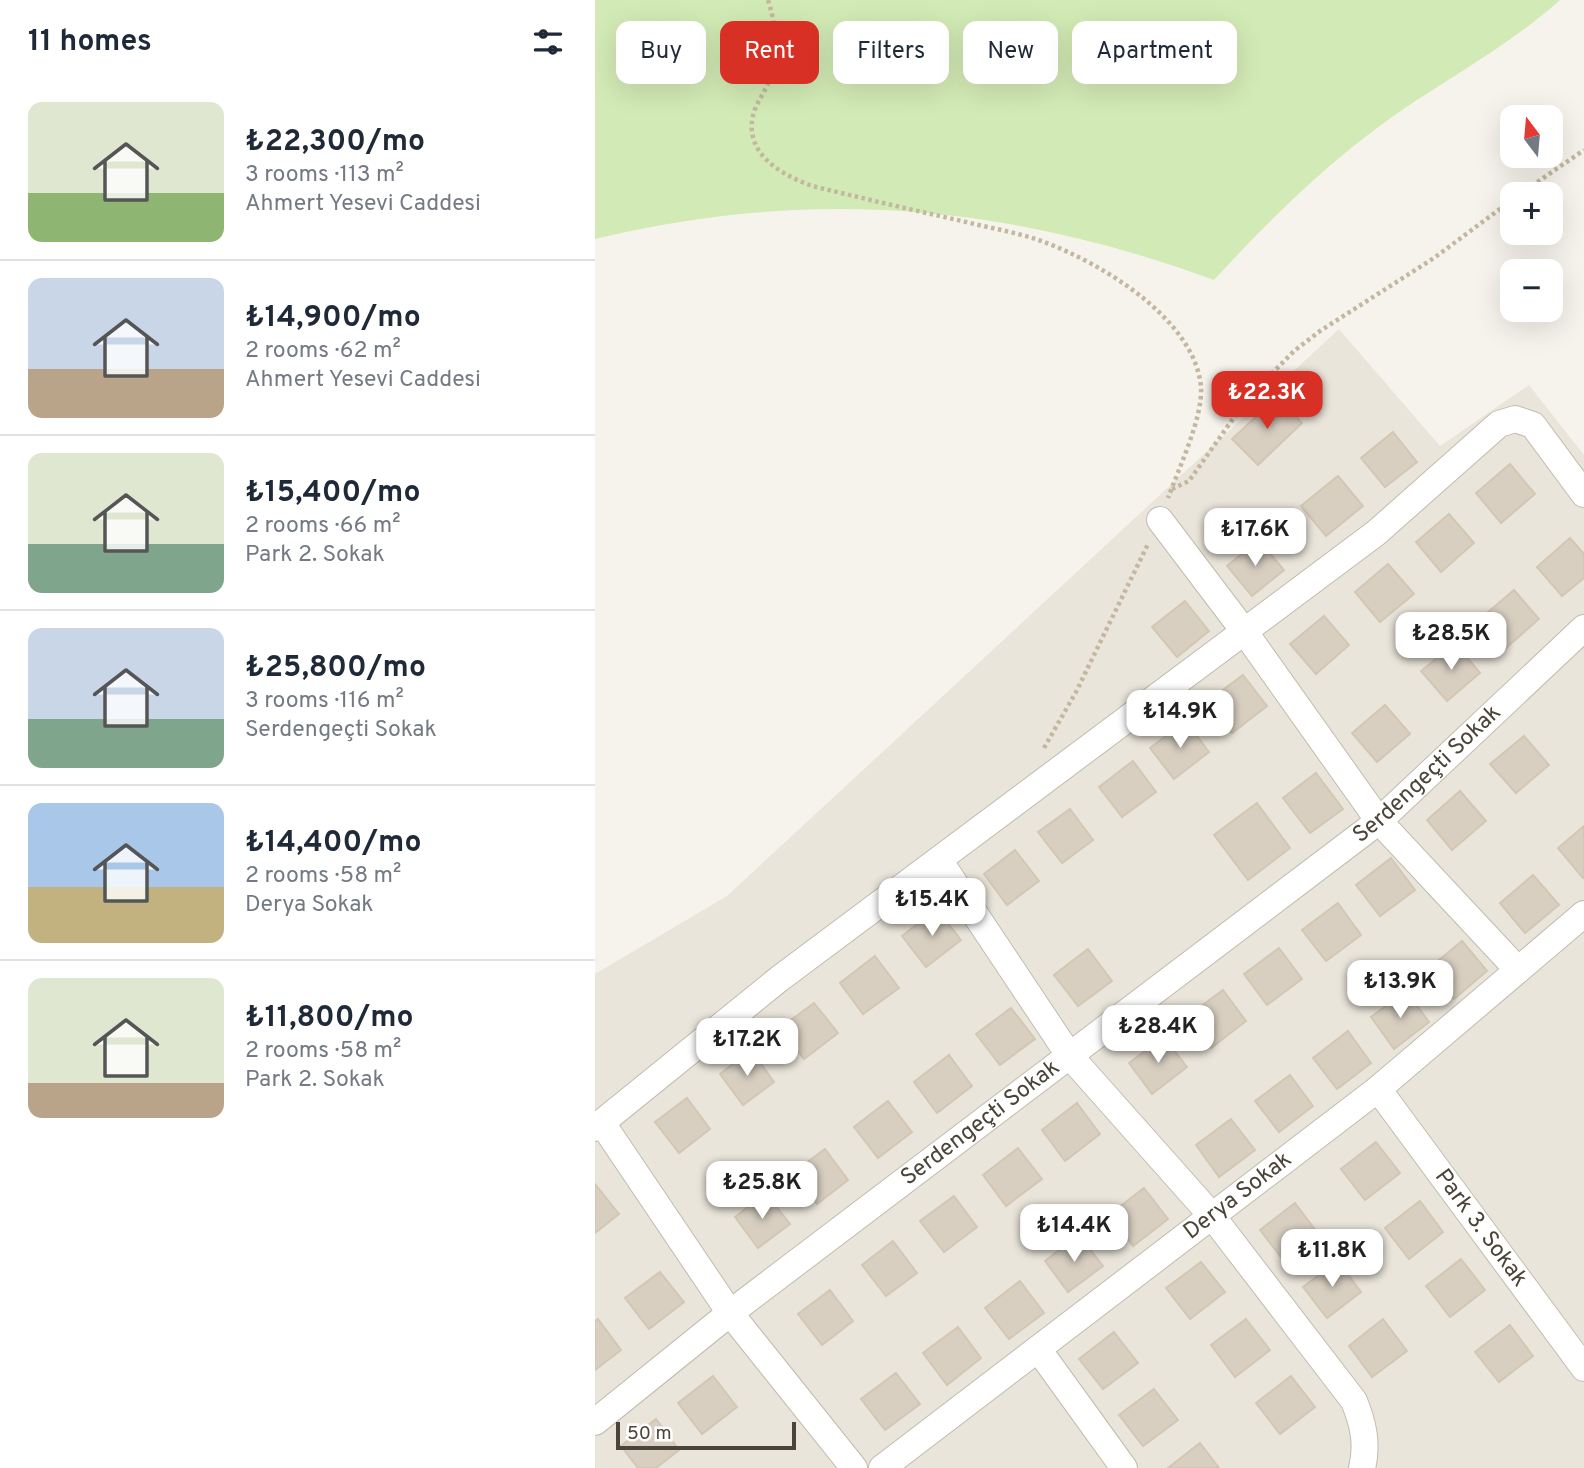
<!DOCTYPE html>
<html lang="en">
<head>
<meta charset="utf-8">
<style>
  :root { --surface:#fff; --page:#f2f2f3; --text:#1f2937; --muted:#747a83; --line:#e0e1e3; --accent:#d93025 }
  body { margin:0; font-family:Overpass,sans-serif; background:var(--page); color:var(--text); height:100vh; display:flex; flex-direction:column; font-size:26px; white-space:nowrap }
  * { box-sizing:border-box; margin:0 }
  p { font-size:23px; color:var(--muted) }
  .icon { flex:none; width:38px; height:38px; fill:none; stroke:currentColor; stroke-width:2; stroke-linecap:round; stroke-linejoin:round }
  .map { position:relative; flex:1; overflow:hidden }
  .side { display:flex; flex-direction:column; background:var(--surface); width:595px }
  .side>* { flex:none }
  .top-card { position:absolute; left:21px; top:21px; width:665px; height:63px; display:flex; gap:14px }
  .needle { width:46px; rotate:344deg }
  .tools { position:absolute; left:905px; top:105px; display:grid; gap:14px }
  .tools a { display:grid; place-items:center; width:63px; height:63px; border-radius:14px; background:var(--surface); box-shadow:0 7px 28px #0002; font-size:35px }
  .scale { position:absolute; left:21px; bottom:18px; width:180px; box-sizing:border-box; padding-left:7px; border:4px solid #4b4439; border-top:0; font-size:19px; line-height:24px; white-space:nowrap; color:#4b4439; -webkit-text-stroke:5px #fff; paint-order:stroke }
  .price { position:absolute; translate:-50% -60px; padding:0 16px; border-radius:14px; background:#fff; color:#222; font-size:23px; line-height:46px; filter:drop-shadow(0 2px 4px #0008) }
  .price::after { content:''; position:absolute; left:50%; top:42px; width:21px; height:16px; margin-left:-10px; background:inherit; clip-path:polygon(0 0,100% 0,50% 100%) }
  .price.current { background:var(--accent); color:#fff }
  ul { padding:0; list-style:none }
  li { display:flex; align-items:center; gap:21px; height:175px; padding:0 28px }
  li+li { border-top:2px solid var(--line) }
  li span { display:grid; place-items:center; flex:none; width:196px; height:140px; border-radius:14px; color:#555 }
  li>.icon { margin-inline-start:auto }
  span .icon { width:84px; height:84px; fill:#fffc; stroke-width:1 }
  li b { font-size:30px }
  h2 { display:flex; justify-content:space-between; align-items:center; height:84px; padding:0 28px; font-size:30px }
  .tag { padding:0 24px; border-radius:14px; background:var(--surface); box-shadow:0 7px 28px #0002; font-size:24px; line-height:63px }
  .tag.current { background:var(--accent); color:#fff }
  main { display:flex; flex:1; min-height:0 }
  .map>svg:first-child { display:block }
</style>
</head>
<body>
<main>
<section class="side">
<h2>11 homes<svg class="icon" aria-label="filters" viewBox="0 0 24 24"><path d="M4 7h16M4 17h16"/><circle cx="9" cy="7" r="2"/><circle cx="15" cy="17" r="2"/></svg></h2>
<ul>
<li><span style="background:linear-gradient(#dfe7d0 65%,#8fb573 0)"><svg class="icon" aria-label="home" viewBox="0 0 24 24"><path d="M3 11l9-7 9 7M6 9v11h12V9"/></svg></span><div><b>₺22,300/mo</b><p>3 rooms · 113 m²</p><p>Ahmert Yesevi Caddesi</p></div></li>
<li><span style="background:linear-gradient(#c9d6e8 65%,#b9a48a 0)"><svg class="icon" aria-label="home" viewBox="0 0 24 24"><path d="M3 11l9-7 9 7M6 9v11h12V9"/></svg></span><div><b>₺14,900/mo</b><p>2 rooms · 62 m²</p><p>Ahmert Yesevi Caddesi</p></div></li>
<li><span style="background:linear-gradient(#dfe7d0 65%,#7fa58c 0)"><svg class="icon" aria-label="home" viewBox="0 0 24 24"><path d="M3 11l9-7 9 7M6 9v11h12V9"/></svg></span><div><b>₺15,400/mo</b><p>2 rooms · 66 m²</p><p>Park 2. Sokak</p></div></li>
<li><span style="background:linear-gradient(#c9d6e8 65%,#7fa58c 0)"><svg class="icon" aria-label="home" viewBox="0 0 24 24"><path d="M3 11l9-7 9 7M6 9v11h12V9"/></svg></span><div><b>₺25,800/mo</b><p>3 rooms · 116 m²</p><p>Serdengeçti Sokak</p></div></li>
<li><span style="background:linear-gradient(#a9c7e8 60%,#c2b280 0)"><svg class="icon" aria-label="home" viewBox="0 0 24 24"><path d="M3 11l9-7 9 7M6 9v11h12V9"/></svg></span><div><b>₺14,400/mo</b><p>2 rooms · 58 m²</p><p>Derya Sokak</p></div></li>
<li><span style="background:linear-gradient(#dfe7d0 75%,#b9a48a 0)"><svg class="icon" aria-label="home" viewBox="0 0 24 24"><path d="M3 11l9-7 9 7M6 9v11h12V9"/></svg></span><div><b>₺11,800/mo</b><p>2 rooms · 58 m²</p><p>Park 2. Sokak</p></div></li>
</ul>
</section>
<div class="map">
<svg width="989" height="1468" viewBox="0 0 989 1468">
  <rect width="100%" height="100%" fill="#f6f3ec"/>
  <!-- residential -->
  <path fill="#eae5da" d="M744 329 845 446 934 385 989 455V1468H0V974L132 896Z"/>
  <!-- green -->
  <path fill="#d2eab5" d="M0 0H965C914 46 853 78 797 117 731 164 674 220 619 280 412 204 215 187 0 239Z"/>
  <!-- building -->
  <path fill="#d8cfc1" stroke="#d3c7b4" stroke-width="2" d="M682 397 707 423 663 465 637 439Z
    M798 432 822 462 790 487 766 458Z
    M915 464 940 494 906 523 881 493Z
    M743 476 768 506 731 536 706 506Z
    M854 514 879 543 846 572 821 542Z
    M975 538 989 554V578L967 596 942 567Z
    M664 540 689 570 657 596 632 566Z
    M793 564 819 594 785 622 760 592Z
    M919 590 944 619 911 648 886 618Z
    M590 601 614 631 582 657 557 627Z
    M729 616 754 645 721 674 695 644Z
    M860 643 885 673 852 701 826 671Z
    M648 675 672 706 637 733 613 701Z
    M790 705 815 734 782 762 757 733Z
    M591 721 614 752 579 779 555 748Z
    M929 736 954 765 921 793 895 764Z
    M538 761 561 792 527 817 504 787Z
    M721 773 748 809 715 833 688 798Z
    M865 791 891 821 857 850 832 820Z
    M662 803 695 848 653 880 619 835Z
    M475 809 498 840 467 863 443 832Z
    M989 826V877L988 878 963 848Z
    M420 850 444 881 412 905 389 874Z
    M796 858 820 890 785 916 761 885Z
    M938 875 964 905 930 933 905 903Z
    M743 903 766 935 731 961 707 930Z
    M342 909 366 940 331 967 307 936Z
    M867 941 892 971 859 999 833 969Z
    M684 948 707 979 672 1005 649 974Z
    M493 949 517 981 483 1006 459 975Z
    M280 956 304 988 268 1014 245 983Z
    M628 990 651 1021 616 1048 593 1016Z
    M811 991 834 1022 799 1049 776 1017Z
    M219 1003 243 1033 209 1059 185 1028Z
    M416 1008 440 1039 405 1065 381 1034Z
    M753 1031 776 1063 742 1089 718 1058Z
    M569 1037 592 1067 557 1094 534 1063Z
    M156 1050 179 1082 148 1105 125 1074Z
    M354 1055 377 1086 342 1113 319 1082Z
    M695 1075 718 1106 684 1132 660 1101Z
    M92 1098 115 1129 84 1153 60 1122Z
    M293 1101 317 1132 283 1158 259 1127Z
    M482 1103 505 1134 470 1161 447 1130Z
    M636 1119 660 1150 624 1177 601 1145Z
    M781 1142 805 1173 770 1200 746 1169Z
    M423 1148 447 1179 411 1206 388 1175Z
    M230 1149 253 1180 222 1204 199 1172Z
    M0 1184 24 1214 0 1233Z
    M549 1188 573 1219 538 1246 514 1215Z
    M171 1193 195 1224 163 1248 140 1217Z
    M359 1196 382 1227 349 1252 325 1221Z
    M825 1201 848 1232 814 1259 790 1228Z
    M700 1203 724 1235 689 1261 665 1230Z
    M484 1235 508 1266 473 1292 450 1261Z
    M298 1241 322 1273 291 1296 267 1265Z
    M866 1259 890 1290 855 1317 831 1286Z
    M743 1261 766 1292 732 1318 708 1287Z
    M606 1262 630 1292 595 1319 571 1288Z
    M65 1272 89 1302 54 1329 30 1298Z
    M425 1281 449 1313 414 1339 390 1308Z
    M235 1290 258 1321 227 1345 203 1314Z
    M3 1319 26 1350 0 1370V1321Z
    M651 1319 675 1350 640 1377 616 1345Z
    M788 1319 812 1351 777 1377 754 1346Z
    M915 1325 938 1356 904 1382 880 1352Z
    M363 1327 386 1358 352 1385 328 1353Z
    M519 1332 543 1363 508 1389 484 1359Z
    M301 1373 325 1404 290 1430 266 1399Z
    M118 1376 142 1407 107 1434 83 1403Z
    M696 1376 720 1407 685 1434 661 1403Z
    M559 1389 583 1420 548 1446 524 1415Z
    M61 1419 84 1450 61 1468H43L26 1446Z
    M605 1443 624 1468H573Z"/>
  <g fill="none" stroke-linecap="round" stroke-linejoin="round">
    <!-- minor casing -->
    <g stroke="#c2bbae" stroke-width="28">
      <g id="minor">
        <path d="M565 520 649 631 784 821 923 970"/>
        <path d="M344 860 474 1055 617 1216 759 1401C768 1423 773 1444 767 1468"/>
        <path id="s1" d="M783 1089 989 1368"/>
        <path d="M7 1123 135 1313 259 1468"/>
        <path d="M0 1128 184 979 781 533 904 424 920 419 938 425 989 494"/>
        <path d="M443 1349 529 1468"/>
        <path id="s2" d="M0 1422 135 1313 784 821 989 628"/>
        <path id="s3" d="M287 1468 783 1089 989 914"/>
      </g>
    </g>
    <!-- path -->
    <path stroke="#c4b79f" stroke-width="4.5" stroke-dasharray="3.5 3.5" stroke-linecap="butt" d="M173 0C181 25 184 50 176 75 173 87 165 97 160 109 145 151 184 174 217 186 267 198 317 210 367 221 394 228 422 232 449 242 506 263 600 319 606 387 608 417 584 468 573 498
      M925 194 989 150
      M577 489 594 481 652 399 699 351 725 331 839 258 917 200
      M449 748 481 692 553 544"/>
    <!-- minor -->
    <use href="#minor" stroke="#fff" stroke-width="26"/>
  </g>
  <g text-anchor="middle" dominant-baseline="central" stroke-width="7" stroke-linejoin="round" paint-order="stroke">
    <!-- street labels -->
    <g font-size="23" fill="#4b4439" stroke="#fff">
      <text stroke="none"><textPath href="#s2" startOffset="1055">Serdengeçti Sokak</textPath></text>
      <text stroke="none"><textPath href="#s2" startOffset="488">Serdengeçti Sokak</textPath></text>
      <text stroke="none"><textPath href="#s3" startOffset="448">Derya Sokak</textPath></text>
      <text stroke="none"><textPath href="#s1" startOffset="173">Park 3. Sokak</textPath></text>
    </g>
  </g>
</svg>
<div class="tools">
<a><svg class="needle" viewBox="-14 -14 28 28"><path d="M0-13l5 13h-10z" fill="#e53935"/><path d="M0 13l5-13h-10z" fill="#747a83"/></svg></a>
<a>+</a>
<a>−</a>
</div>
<div class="scale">50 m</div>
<b class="price current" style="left:672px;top:431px">₺22.3K</b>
<b class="price" style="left:660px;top:568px">₺17.6K</b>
<b class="price" style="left:856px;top:672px">₺28.5K</b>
<b class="price" style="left:585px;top:750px">₺14.9K</b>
<b class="price" style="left:337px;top:938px">₺15.4K</b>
<b class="price" style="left:805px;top:1020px">₺13.9K</b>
<b class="price" style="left:563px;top:1065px">₺28.4K</b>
<b class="price" style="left:152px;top:1078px">₺17.2K</b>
<b class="price" style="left:167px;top:1221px">₺25.8K</b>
<b class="price" style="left:479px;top:1264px">₺14.4K</b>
<b class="price" style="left:737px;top:1289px">₺11.8K</b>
<div class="top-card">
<a class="tag">Buy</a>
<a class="tag current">Rent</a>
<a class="tag">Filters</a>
<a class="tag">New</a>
<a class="tag">Apartment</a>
</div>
</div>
</main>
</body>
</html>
